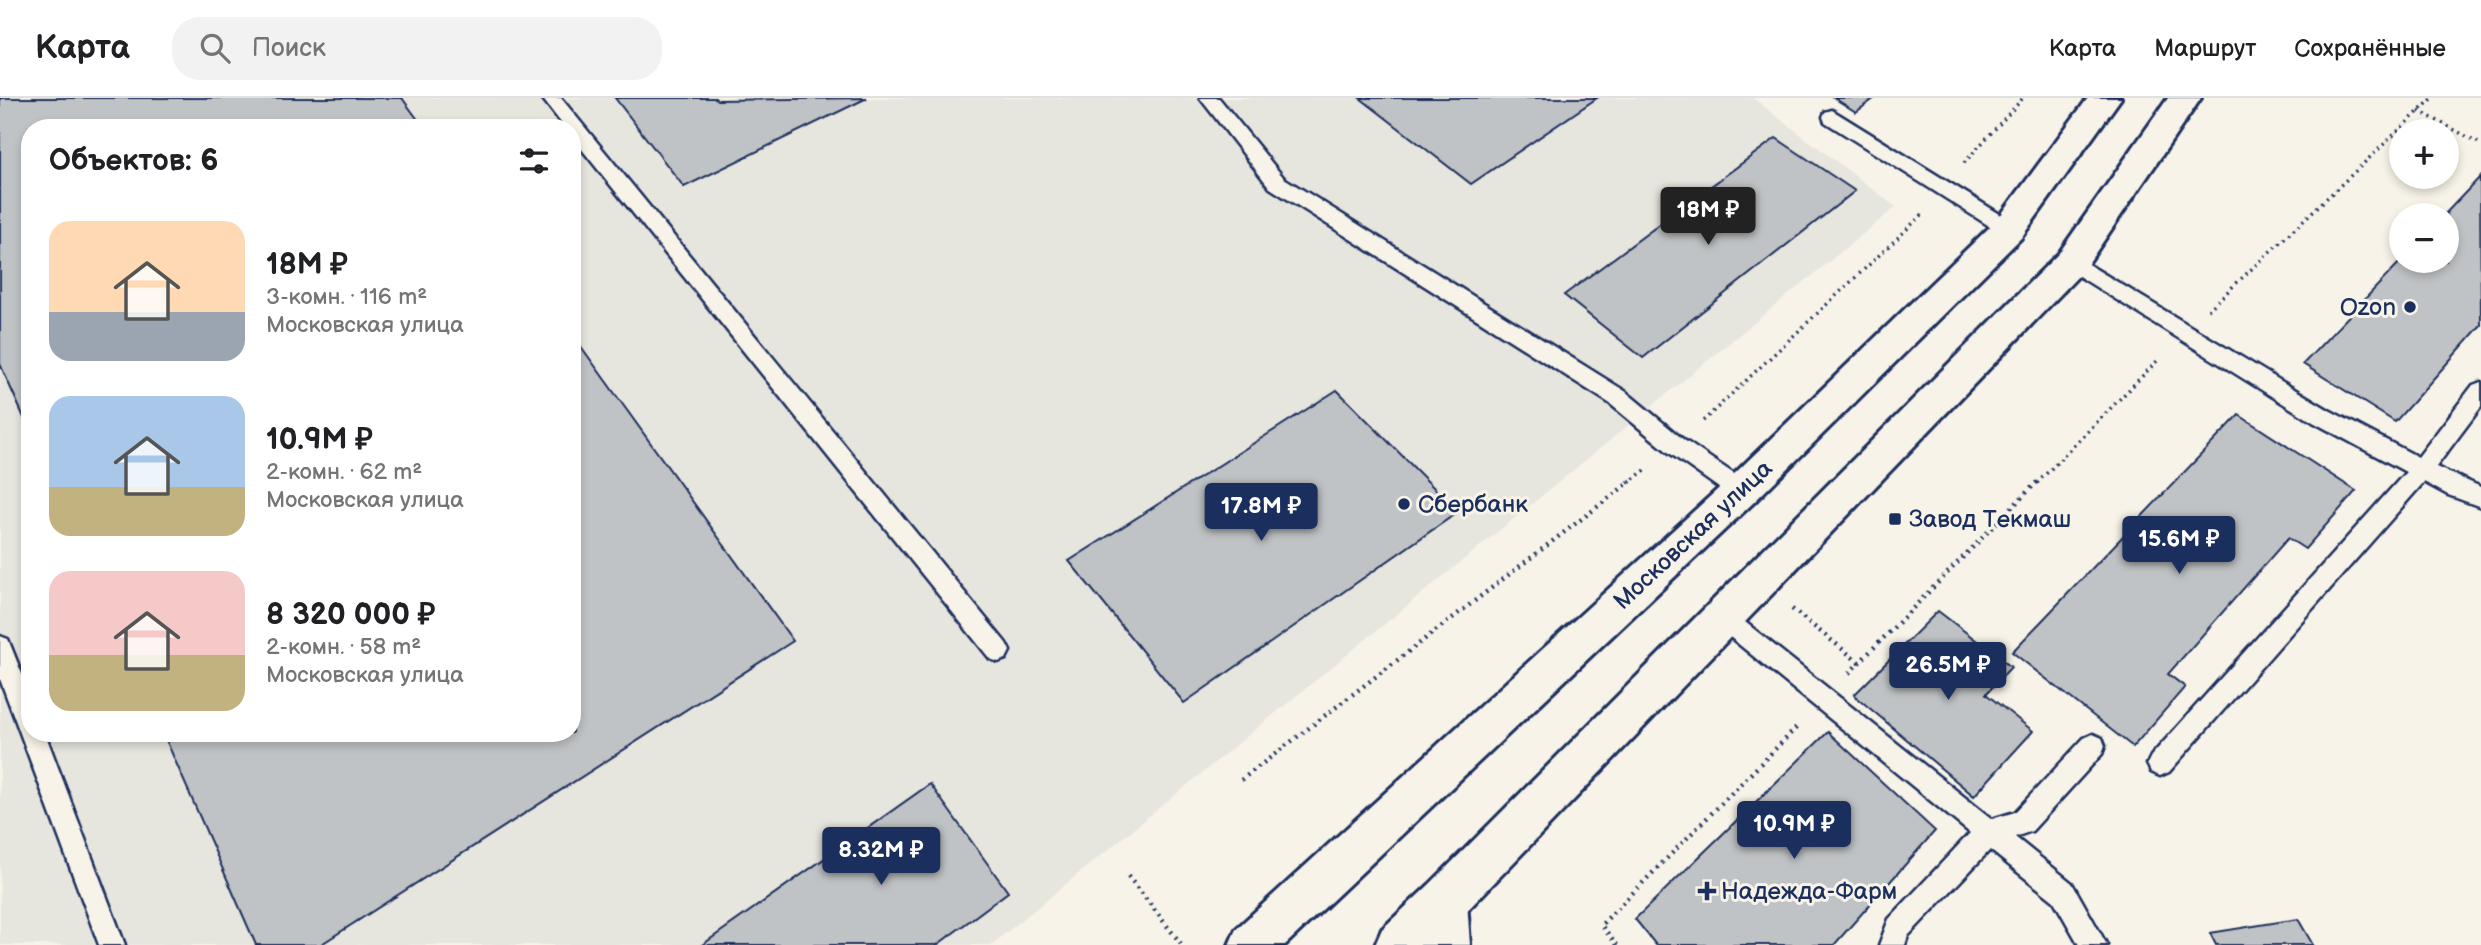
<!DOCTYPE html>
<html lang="ru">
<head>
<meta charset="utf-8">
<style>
  :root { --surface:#fff; --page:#f2f2f2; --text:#202124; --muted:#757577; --line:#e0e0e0; --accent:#1b2f5e }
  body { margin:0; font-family:"Balsamiq Sans",sans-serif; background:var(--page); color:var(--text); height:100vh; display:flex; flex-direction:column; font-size:26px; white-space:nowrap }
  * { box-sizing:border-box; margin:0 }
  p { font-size:23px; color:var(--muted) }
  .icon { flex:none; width:38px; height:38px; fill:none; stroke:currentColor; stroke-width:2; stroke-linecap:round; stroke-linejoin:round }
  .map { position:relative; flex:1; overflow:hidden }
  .sheet { position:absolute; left:21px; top:21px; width:560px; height:623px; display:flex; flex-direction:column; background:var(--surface); border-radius:28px; box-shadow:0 4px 10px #0003 }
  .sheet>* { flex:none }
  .controls { position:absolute; left:2389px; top:21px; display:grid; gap:14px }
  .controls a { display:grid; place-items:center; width:70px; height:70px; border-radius:50%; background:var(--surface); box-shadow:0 4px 10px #0003; font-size:35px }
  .price { position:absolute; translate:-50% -60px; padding:0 16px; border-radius:7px; background:var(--accent); color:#fff; font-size:23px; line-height:46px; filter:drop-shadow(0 2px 4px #0008) }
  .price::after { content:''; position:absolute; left:50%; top:42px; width:21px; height:16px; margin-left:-10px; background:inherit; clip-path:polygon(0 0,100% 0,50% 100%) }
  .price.on { background:#222; color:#fff }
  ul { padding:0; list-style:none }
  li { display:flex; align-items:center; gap:21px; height:175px; padding:0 28px }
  li span { display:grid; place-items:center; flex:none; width:196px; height:140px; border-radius:21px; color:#555 }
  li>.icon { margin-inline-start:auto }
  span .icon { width:84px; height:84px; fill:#fffc; stroke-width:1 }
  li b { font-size:30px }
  h2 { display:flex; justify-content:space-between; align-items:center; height:84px; padding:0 28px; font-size:30px }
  header { display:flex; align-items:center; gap:42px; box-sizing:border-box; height:98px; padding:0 35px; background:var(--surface); border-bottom:2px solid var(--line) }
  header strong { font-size:33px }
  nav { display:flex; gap:38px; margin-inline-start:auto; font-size:24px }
  .search { width:490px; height:63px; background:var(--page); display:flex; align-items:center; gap:18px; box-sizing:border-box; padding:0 24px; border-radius:28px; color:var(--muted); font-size:26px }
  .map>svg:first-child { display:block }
</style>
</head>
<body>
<header>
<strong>Карта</strong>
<div class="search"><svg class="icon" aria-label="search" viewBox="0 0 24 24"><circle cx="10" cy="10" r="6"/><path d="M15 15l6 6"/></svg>Поиск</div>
<nav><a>Карта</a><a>Маршрут</a><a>Сохранённые</a></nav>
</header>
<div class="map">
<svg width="2481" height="847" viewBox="0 0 2481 847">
  <rect width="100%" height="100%" fill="#f7f3e8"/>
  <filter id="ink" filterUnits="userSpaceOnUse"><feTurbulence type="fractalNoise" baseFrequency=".0143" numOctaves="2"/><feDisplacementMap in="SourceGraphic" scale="14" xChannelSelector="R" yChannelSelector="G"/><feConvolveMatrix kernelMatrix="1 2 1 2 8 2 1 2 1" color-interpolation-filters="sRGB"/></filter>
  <g filter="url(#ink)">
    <!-- built -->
    <path fill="#e6e5de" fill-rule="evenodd" d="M0 0H1753L1896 109 991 847H0ZM30 30H572V635H30Z"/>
    <!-- building -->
    <path fill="#c0c3c5" stroke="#1b2f5e" stroke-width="2" d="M0 0H402L424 30H30V333L0 266Z
      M615 0H715L717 2 867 0 684 89Z
      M1360 0H1597L1471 86Z
      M1834 0H1875L1856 14Z
      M1776 40 1855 93 1643 260 1564 197Z
      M2480 79 2481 227 2395 324 2303 266 2401 163H2446V117H2444Z
      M572 236 793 543 320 847H256L163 635H572Z
      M1337 292 1458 414 1184 605 1069 463Z
      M2239 317 2356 393 2305 451 2288 440 2168 576 2185 589 2133 649 2012 554Z
      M1938 513 2011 569 1986 596 2033 633 1974 698 1854 597Z
      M1828 634 1935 733 1834 847H1656L1635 821Z
      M930 686 1008 794 937 847H702Z
      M2298 821 2313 847H2216L2210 835Z"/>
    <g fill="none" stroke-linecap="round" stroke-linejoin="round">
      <!-- lane casing -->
      <g stroke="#1b2f5e" stroke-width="5">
        <path id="lane" d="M542 0H561L1006 545 1010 553 1006 561 998 564 990 561 572 39V30H565Z
          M1200 0H1219L1284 80 1625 293 1684 342 1749 386 1752 393 1749 400 1741 402 1733 400 1668 354 1609 305 1270 90Z
          M1832 12 2016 126 2019 131 2016 136 2009 138 2002 136 1825 24 1823 19 1825 14Z
          M2071 156 2329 312 2418 359 2473 287 2481 284V309L2436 369 2481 389V409L2448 397 2424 384 2169 674 2160 678 2151 674 2147 666 2151 658 2406 374 2313 324 2064 169 2061 164 2064 159Z
          M1722 508 1730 512 1992 721 2015 714 2084 640 2093 636 2102 640 2105 648 2102 656 2032 733 2015 739 2072 785 2107 847H2079L2054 803 1990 752 1908 838 1905 847H1879L1889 821 1970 735 1714 526 1710 519 1714 512Z
          M0 538 8 541 30 596V635H45L125 847H99L0 581Z"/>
      </g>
      <!-- secondary casing -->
      <g stroke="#1b2f5e" stroke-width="6">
        <path id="secondary" d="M1445 781 1461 787 1467 803 1470 847H1424L1423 803 1429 787Z"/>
      </g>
      <!-- primary casing -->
      <g stroke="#1b2f5e" stroke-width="6">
        <path id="primary" d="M2088 0H2121L2021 140 1754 404 1285 847H1229L1236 831 1728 382 1997 122Z
          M2168 0H2201L2083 173 1461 819 1431 847H1375L1382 831 1429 787 2059 155Z"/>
      </g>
      <!-- path-far1 -->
      <path stroke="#1b2f5e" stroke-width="3.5" stroke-dasharray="2 4.5" stroke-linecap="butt" d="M2419 13 2481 46
        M1964 65 2023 0
        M2208 212 2433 0
        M1703 323 1923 116
        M1628 385 1648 370
        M2037 385 2160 260"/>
      <!-- path -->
      <path stroke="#1b2f5e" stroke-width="4.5" stroke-dasharray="2 5" stroke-linecap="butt" d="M1792 511 1860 565
        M1849 575 2038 383
        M1241 682 1631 383
        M1128 778 1182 847
        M1617 847 1601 827 1799 627"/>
      <!-- lane -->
      <use href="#lane" fill="#f7f3e8" fill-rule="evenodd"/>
      <!-- secondary -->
      <use href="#secondary" fill="#f7f3e8" fill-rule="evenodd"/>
      <!-- primary -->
      <use href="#primary" fill="#f7f3e8" fill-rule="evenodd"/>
    </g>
  </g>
  <!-- markers -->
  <g fill="#1b2f5e" stroke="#f7f3e8" stroke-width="2.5">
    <circle cx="2410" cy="209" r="7"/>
    <circle cx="1404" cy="406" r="7"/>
    <rect x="1888" y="414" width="14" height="14" rx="3.5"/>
    <path d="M1703.5 782.5h7v7h7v7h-7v7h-7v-7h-7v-7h7z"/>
  </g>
  <g text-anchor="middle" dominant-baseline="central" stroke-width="6" stroke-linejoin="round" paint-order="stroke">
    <!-- poi labels -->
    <g font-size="24" fill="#1b2f5e" stroke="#f7f3e8" text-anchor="start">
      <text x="2396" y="209" text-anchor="end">Ozon</text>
      <text x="1418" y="406">Сбербанк</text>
      <text x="1909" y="421">Завод Текмаш</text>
      <text x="1721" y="793">Надежда-Фарм</text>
    </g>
    <!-- street labels -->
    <g font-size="24" fill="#1b2f5e" stroke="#f7f3e8">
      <text transform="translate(1693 437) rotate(-43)">Московская улица</text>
    </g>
  </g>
</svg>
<div class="controls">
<a>+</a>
<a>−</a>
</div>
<b class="price on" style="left:1708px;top:149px">18M ₽</b>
<b class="price" style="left:1261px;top:445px">17.8M ₽</b>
<b class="price" style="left:2179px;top:478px">15.6M ₽</b>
<b class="price" style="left:1948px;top:604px">26.5M ₽</b>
<b class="price" style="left:1794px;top:763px">10.9M ₽</b>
<b class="price" style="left:881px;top:789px">8.32M ₽</b>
<section class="sheet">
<h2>Объектов: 6<svg class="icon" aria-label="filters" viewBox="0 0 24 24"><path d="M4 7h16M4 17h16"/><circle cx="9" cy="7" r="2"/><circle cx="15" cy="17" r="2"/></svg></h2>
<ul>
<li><span style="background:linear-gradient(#ffd9b3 65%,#9aa5b1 0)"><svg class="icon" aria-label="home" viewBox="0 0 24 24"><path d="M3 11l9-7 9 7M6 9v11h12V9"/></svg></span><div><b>18M ₽</b><p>3-комн. · 116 m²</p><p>Московская улица</p></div></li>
<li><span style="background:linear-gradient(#a9c7e8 65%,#c2b280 0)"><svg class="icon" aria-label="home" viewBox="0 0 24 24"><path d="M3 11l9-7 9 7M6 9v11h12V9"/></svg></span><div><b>10.9M ₽</b><p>2-комн. · 62 m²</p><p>Московская улица</p></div></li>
<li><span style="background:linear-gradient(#f6c9c9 60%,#c2b280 0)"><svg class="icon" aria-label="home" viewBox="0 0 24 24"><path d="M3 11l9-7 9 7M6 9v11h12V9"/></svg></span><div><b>8 320 000 ₽</b><p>2-комн. · 58 m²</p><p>Московская улица</p></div></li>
</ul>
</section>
</div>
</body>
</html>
